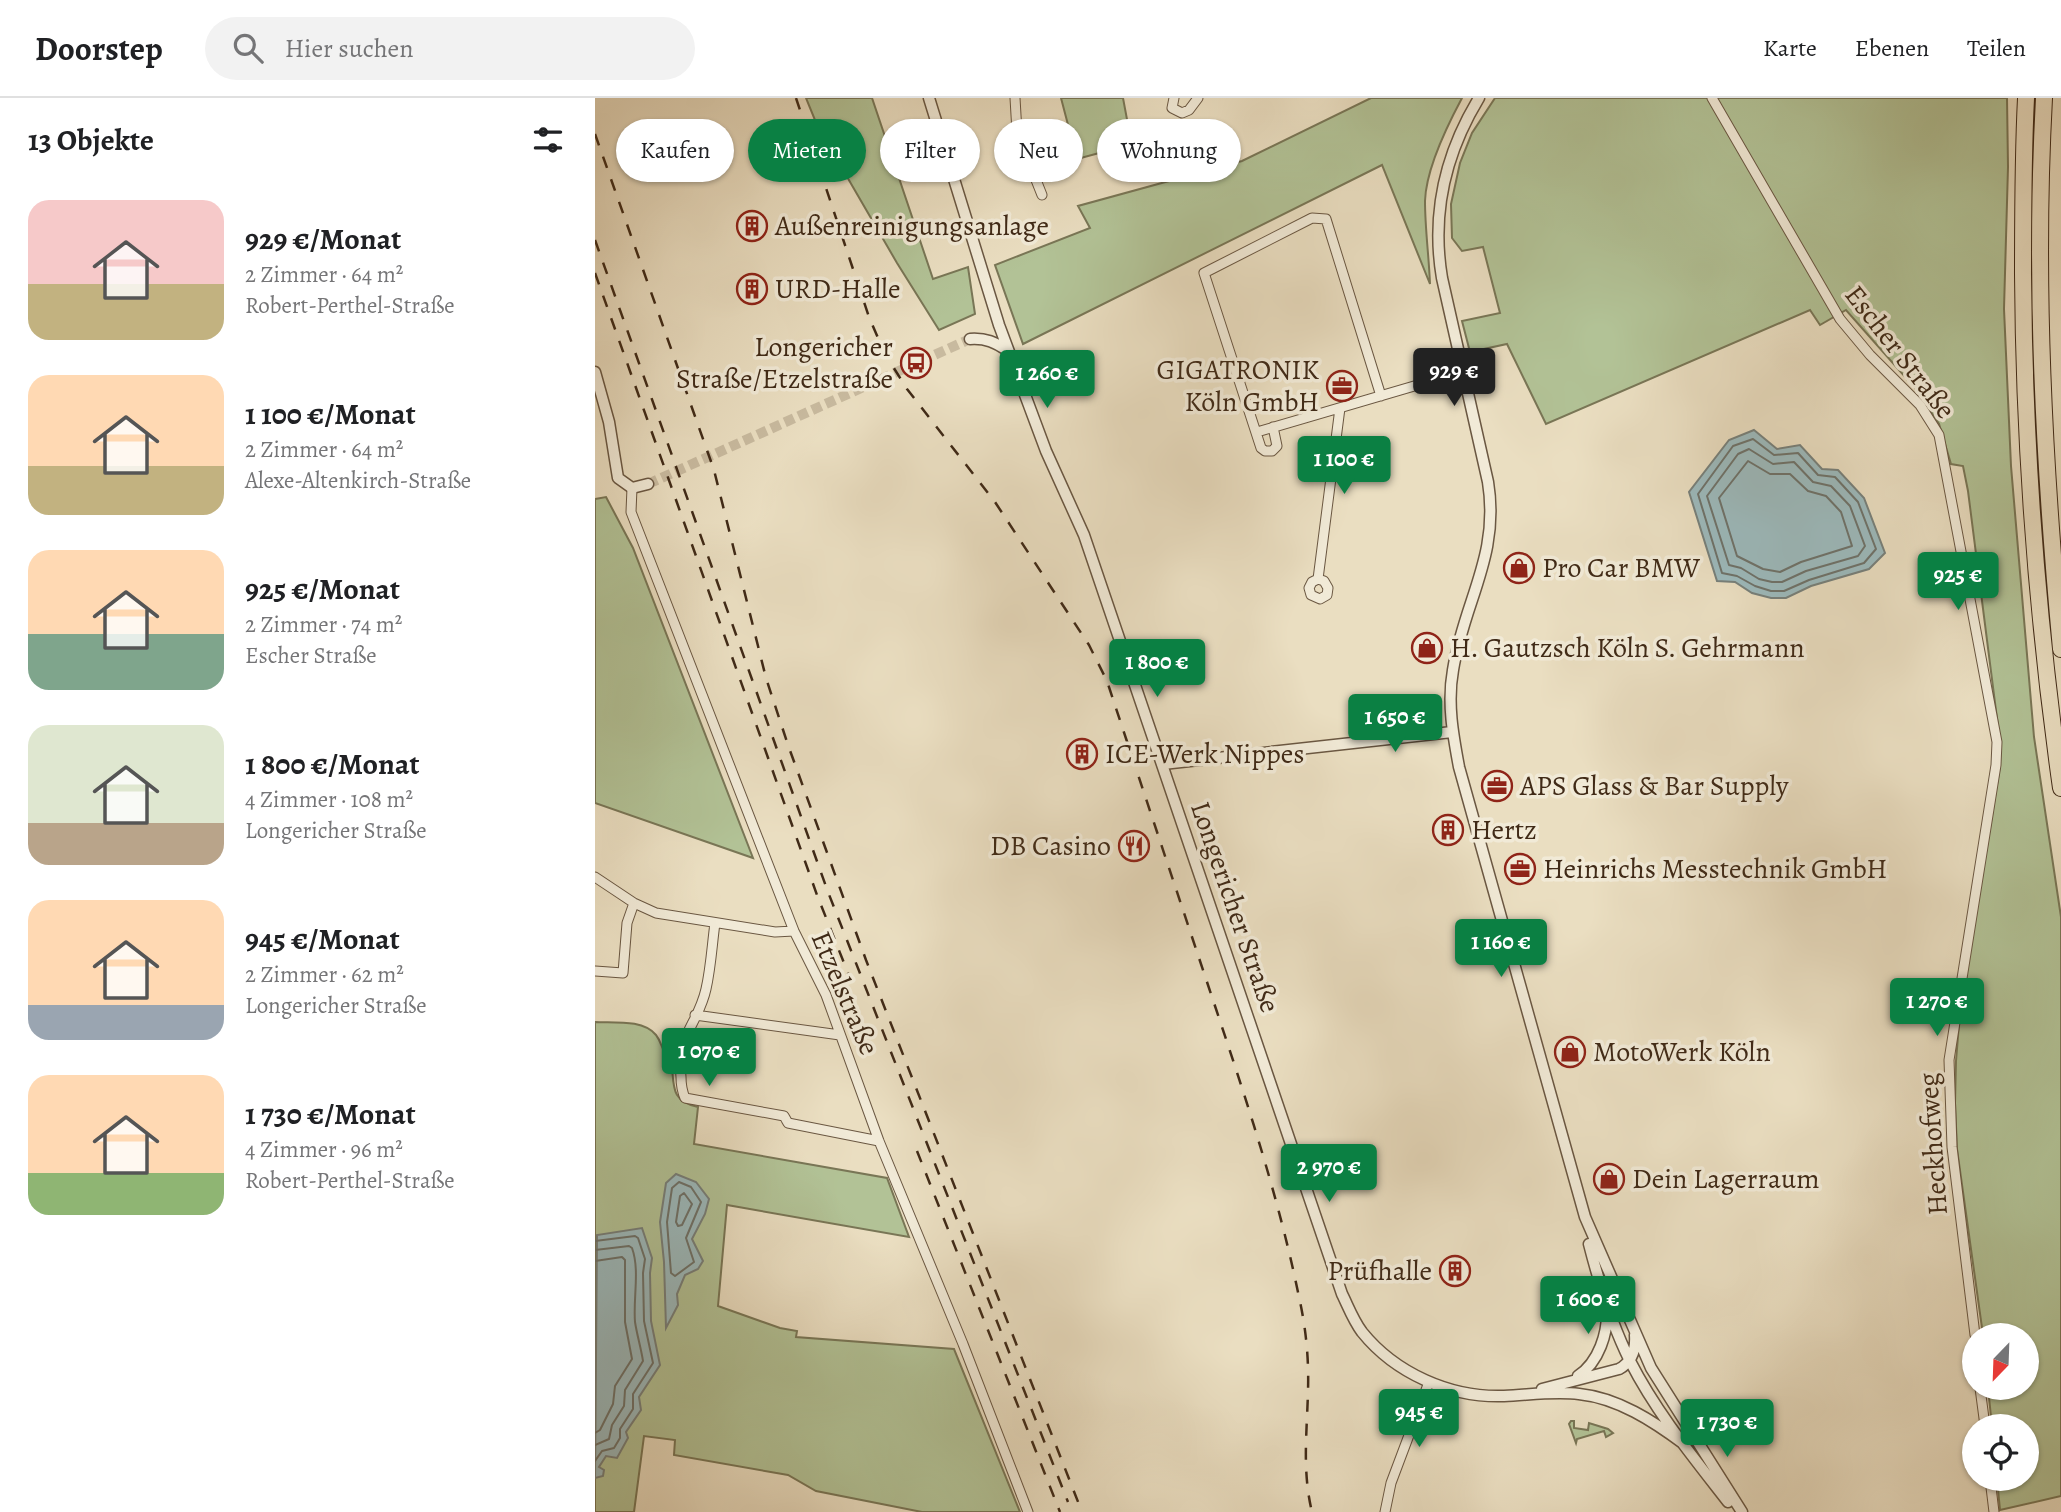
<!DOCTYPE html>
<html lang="de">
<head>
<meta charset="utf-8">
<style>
  :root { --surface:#fff; --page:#f2f2f2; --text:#202124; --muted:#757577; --line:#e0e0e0; --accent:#0b8043 }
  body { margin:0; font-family:Alegreya,serif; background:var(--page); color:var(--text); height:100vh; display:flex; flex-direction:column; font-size:26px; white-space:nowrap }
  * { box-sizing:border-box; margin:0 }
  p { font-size:23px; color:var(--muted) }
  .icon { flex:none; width:38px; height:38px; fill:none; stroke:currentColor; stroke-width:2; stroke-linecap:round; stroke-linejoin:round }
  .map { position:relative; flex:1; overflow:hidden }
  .drawer { display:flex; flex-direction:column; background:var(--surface); width:595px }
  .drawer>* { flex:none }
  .hud { position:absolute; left:21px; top:21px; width:665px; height:63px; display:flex; gap:14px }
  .needle { width:46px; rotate:203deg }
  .tools { position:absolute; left:1367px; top:1225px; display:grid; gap:14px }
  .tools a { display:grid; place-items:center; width:77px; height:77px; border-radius:50%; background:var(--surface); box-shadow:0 2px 5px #0004; font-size:35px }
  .price { position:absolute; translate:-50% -60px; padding:0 16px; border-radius:7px; background:var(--accent); color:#fff; font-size:23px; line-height:46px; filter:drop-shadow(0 2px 4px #0008) }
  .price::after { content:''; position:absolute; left:50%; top:42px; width:21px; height:16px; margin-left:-10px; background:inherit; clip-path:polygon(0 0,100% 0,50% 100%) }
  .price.current { background:#222; color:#fff }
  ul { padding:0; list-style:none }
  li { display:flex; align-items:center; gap:21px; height:175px; padding:0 28px }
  li span { display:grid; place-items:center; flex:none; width:196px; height:140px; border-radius:21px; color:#555 }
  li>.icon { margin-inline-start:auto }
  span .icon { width:84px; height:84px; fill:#fffc; stroke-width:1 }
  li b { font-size:30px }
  h2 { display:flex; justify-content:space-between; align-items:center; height:84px; padding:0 28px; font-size:30px }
  .tag { padding:0 24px; border-radius:32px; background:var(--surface); box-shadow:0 2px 5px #0004; font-size:24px; line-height:63px }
  .tag.current { background:var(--accent); color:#fff }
  header { display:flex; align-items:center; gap:42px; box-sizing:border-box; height:98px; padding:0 35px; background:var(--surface); border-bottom:2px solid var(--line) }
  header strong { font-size:33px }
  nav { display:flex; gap:38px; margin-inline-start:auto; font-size:24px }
  .search { width:490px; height:63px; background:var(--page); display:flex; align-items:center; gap:18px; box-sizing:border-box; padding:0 24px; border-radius:38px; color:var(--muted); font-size:26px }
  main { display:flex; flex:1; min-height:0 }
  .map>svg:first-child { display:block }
</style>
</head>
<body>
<header>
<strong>Doorstep</strong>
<div class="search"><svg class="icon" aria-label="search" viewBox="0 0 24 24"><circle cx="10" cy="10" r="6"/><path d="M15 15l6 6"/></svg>Hier suchen</div>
<nav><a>Karte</a><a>Ebenen</a><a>Teilen</a></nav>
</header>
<main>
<section class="drawer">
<h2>13 Objekte<svg class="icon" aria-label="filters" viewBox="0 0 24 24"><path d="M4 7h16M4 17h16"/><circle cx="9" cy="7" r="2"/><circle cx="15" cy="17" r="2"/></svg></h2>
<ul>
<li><span style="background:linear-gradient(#f6c9c9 60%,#c2b280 0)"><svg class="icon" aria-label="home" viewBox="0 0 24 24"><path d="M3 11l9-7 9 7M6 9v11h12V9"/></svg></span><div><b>929 €/Monat</b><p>2 Zimmer · 64 m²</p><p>Robert-Perthel-Straße</p></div></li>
<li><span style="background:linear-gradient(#ffd9b3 65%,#c2b280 0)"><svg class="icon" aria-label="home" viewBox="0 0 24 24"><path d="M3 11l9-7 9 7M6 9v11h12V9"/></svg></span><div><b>1 100 €/Monat</b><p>2 Zimmer · 64 m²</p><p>Alexe-Altenkirch-Straße</p></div></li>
<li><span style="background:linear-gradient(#ffd9b3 60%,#7fa58c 0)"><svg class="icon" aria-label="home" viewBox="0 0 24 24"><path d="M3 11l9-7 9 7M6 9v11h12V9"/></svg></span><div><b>925 €/Monat</b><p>2 Zimmer · 74 m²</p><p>Escher Straße</p></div></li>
<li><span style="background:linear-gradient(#dfe7d0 70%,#b9a48a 0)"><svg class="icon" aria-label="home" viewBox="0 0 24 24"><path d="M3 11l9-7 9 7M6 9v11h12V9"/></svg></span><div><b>1 800 €/Monat</b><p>4 Zimmer · 108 m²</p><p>Longericher Straße</p></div></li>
<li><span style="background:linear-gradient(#ffd9b3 75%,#9aa5b1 0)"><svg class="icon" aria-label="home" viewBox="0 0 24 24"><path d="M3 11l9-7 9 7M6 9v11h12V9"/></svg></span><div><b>945 €/Monat</b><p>2 Zimmer · 62 m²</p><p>Longericher Straße</p></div></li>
<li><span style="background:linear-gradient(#ffd9b3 70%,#8fb573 0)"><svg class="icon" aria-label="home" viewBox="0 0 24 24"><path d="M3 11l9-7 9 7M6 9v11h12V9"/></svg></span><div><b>1 730 €/Monat</b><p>4 Zimmer · 96 m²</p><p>Robert-Perthel-Straße</p></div></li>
</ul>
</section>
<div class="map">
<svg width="1466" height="1414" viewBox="0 0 1466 1414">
  <rect width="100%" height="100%" fill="#eadec1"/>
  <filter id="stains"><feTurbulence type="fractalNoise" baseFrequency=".00286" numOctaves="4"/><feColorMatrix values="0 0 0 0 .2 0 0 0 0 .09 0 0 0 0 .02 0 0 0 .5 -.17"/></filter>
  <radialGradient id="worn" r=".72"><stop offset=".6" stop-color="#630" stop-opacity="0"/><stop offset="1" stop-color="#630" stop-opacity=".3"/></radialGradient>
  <!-- green -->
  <path fill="#b2c296" stroke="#797656" stroke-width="2" d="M211 0H277L338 181 373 169 380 216 344 232 302 165 222 27Z
    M466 0H528L534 32V47L482 61Z
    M776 0H867C852 28 831 71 830 103 830 131 834 159 835 186L787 67 428 246 400 167 495 130 483 108 647 63Z
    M900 0H1412L1413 69 1409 211 1416 368 1439 639 1466 819V1398L1405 1412 1402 1381H1432V1328H1397L1393 1290H1432V1237H1388L1362 1051 1360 1005 1361 963 1365 914 1405 668V644L1373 393 1368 368 1356 366 1344 326 1320 290 1251 212 1225 227 1215 212 951 326 912 246 875 254 867 223 905 215 888 149 867 153 857 140 856 106 865 65 877 35Z
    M11 399 38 450 158 760 0 705V401Z
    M0 924C19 925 48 921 61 937 68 946 66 954 76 961 80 985 73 1003 103 1009L99 1046 292 1080 314 1139 132 1107 123 1208 185 1230 202 1233 201 1239 359 1251 425 1414H327L221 1393 193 1377 79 1357 80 1342 49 1338 39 1414H0Z
    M976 1323H979V1330L993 1332 994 1325 1013 1331 1018 1335 1011 1339 1009 1333 982 1341 981 1345 974 1326Z"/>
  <!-- water -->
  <path fill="#9cbabd" stroke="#77807b" stroke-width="2" d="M1159 332 1182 351 1205 347 1227 371 1243 372 1269 400 1290 455 1274 471 1216 488 1191 500H1176L1157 495 1140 484 1122 483 1094 394 1134 342Z
    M81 1076 101 1084 114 1101 110 1116 97 1141 108 1163 103 1171 90 1177 82 1196 83 1207 71 1230 69 1164 65 1124 71 1085Z
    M47 1130 57 1160 55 1175 56 1223 65 1267 44 1299 46 1312 31 1334 33 1340 22 1360 11 1358 4 1369 9 1372 8 1378 0 1380 2 1137Z"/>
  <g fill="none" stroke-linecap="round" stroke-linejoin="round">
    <!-- shore -->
    <path stroke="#6e726a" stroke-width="2" d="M1158 341 1179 357 1203 355 1223 377 1240 379 1263 404 1281 451 1269 465 1214 482 1189 493H1176L1160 488 1142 478 1127 475 1103 396 1138 348Z
      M1154 351 1178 366 1199 364 1218 384 1236 388 1255 408 1270 448 1263 458 1211 473 1187 484H1177L1164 481 1146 470 1134 467 1112 398 1143 356Z
      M1153 363 1175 376H1195L1213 393 1231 398 1246 414 1257 448 1206 464 1185 474 1168 471 1142 458 1124 400Z
      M84 1084 96 1089 106 1104 91 1140 99 1164 80 1178 76 1175 72 1124 77 1090Z
      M89 1095 97 1106 87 1127 83 1128 81 1124 85 1098Z
      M0 1143 40 1138 43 1140 50 1161 48 1175 49 1223 58 1265 38 1296V1311L25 1331V1340L19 1350 7 1353 0 1363
      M0 1152 34 1148 37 1150C45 1172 38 1200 40 1224 42 1237 46 1250 48 1263L30 1292 29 1308 17 1327 14 1341 0 1347
      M0 1163 27 1159 30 1162V1224L37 1261 20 1288 18 1306 5 1332 0 1335"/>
    <!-- tertiary-tunnel -->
    <path stroke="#c8ba9f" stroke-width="10" stroke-dasharray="10 5" stroke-linecap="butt" d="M53 386 375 241"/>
    <!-- minor casing -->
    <g stroke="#6a5742" stroke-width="11">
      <path id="minor" d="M420 0 422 34 447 97
        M579 0 577 10 587 15 594 12 603 0
        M1117 0 1245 221 1275 257 1325 307 1344 337 1402 644 1401 667 1354 962 1357 1049 1380 1237
        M678 329 682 348 677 353H670L666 350 609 175 717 120 731 121 786 298
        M662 334 867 274
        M37 390 36 414 199 833 231 897 284 1043 368 1246 433 1414
        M723 481 729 483 733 490 732 497 725 501 716 497 714 490 717 484 723 481 745 310
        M0 779 39 805 61 815 180 834 199 833
        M120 825C117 847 116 869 111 891 103 927 82 935 86 979 86 987 87 993 90 1000L189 1018 193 1025 284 1043
        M0 873 28 875 32 825 39 805
        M100 917 245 937
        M1385 1290 1390 1328
        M1395 1381 1399 1414
        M790 1414 796 1385 834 1284"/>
    </g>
    <!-- tertiary casing -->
    <g stroke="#6a5742" stroke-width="13">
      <path id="tertiary" d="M334 0 404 227 451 353 489 437 747 1196C753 1208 758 1222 767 1234 800 1275 855 1300 909 1298 934 1297 959 1293 984 1296 1023 1300 1058 1323 1089 1346
        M884 0C850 56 836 115 847 180L893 384C905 458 869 503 858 572 852 605 858 637 864 669L990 1119 1056 1270 1147 1414
        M375 241C391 240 400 244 413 253
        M0 274 14 324 23 380 37 390 53 386
        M568 666 857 634
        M994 1146C1004 1185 1017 1227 1035 1263 1061 1314 1098 1359 1133 1404
        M983 1278C1004 1264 1013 1235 1012 1211
        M947 1291 1024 1271C1037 1264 1041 1251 1040 1237"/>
    </g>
    <!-- motorway casing -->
    <g stroke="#402a17" stroke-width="18">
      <path id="motorway" d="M1431 0C1428 59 1428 117 1428 176 1429 348 1442 520 1466 690
        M1449 0C1439 184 1449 368 1466 551"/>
    </g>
    <!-- minor -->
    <use href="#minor" stroke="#f1ead7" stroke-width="9"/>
    <!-- tertiary -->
    <use href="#tertiary" stroke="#f1ead7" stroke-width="10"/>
    <!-- motorway -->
    <use href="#motorway" stroke="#eadec1" stroke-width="16"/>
    <!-- rail -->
    <path stroke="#402a17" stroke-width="2.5" stroke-dasharray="12 12" stroke-linecap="butt" d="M201 0 274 219 290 256 312 291 400 404 494 547 512 583C547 689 582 794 617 899 650 998 683 1096 704 1199 711 1230 714 1261 713 1293 712 1334 707 1373 717 1414
      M0 36 119 372 171 580 193 647 271 862 487 1414
      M0 142 233 794 473 1404
      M0 175 222 797 255 880
      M322 1053 465 1414"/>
  </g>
  <!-- icons -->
  <defs>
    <g id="building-ring" transform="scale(1.575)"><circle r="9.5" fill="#f1ead7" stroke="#8f2418" stroke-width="1.5"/><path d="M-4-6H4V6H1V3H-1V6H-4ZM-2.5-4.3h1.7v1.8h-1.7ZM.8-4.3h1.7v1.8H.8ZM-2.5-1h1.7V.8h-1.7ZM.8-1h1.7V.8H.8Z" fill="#8f2418"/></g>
    <g id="bus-ring" transform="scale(1.575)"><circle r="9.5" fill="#f1ead7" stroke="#8f2418" stroke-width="1.5"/><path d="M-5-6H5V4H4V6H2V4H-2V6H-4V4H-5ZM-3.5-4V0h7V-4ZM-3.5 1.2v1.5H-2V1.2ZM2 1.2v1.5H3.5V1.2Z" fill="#8f2418"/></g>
    <g id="office-ring" transform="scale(1.575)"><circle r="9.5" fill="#f1ead7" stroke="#8f2418" stroke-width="1.5"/><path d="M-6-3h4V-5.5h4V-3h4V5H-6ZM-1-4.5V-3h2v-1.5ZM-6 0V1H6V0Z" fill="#8f2418"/></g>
    <g id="shop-ring" transform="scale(1.575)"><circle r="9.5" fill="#f1ead7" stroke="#8f2418" stroke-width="1.5"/><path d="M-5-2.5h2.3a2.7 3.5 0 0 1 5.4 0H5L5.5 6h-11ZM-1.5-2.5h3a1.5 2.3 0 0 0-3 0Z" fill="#8f2418"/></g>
    <g id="restaurant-ring" transform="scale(1.575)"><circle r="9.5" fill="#f1ead7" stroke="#8f2418" stroke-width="1.5"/><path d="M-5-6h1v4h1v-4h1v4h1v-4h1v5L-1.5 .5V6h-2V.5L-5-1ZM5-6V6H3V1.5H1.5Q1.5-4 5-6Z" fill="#8f2418"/></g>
  </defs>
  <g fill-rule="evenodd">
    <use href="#building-ring" x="157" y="128"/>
    <use href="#building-ring" x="157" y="191"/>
    <use href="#bus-ring" x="321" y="265"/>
    <use href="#office-ring" x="747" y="288"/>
    <use href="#shop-ring" x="924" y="470"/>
    <use href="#shop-ring" x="832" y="550"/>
    <use href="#building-ring" x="487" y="656"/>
    <use href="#office-ring" x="902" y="688"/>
    <use href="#building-ring" x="853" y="732"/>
    <use href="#restaurant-ring" x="539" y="748"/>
    <use href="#office-ring" x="925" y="771"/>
    <use href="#shop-ring" x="975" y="954"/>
    <use href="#shop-ring" x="1014" y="1081"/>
    <use href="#building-ring" x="860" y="1173"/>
  </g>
  <g text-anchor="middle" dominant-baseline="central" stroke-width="7" stroke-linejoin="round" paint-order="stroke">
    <!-- poi labels -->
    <g font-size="28" fill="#402a17" stroke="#f1ead7" text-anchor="start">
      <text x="180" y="128">Außenreinigungsanlage</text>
      <text x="180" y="191">URD-Halle</text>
      <text x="298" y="249" text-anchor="end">Longericher<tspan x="298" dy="32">Straße/Etzelstraße</tspan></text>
      <text x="724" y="272" text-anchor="end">GIGATRONIK<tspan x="724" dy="32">Köln GmbH</tspan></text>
      <text x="947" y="470">Pro Car BMW</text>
      <text x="855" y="550">H. Gautzsch Köln S. Gehrmann</text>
      <text x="510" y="656">ICE-Werk Nippes</text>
      <text x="925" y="688">APS Glass &amp; Bar Supply</text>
      <text x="876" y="732">Hertz</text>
      <text x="516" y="748" text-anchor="end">DB Casino</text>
      <text x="948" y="771">Heinrichs Messtechnik GmbH</text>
      <text x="998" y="954">MotoWerk Köln</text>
      <text x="1037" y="1081">Dein Lagerraum</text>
      <text x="837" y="1173" text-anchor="end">Prüfhalle</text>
    </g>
    <!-- street labels -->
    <g font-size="28" fill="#402a17" stroke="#f1ead7">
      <text transform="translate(1305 254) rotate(52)">Escher Straße</text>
      <text transform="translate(640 809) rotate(71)">Longericher Straße</text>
      <text transform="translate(250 895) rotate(67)">Etzelstraße</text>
      <text transform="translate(1338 1046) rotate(-94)">Heckhofweg</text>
    </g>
  </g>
  <rect width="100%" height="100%" filter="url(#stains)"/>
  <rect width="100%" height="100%" fill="url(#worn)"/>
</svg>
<div class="tools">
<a><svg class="needle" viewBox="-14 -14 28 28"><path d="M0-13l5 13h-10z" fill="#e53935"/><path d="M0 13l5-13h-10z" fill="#757577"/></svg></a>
<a><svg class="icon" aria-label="locate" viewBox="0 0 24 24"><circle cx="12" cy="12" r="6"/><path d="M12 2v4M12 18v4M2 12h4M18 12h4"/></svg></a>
</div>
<b class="price current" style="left:859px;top:310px">929 €</b>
<b class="price" style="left:452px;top:312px">1 260 €</b>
<b class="price" style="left:749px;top:398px">1 100 €</b>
<b class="price" style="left:1363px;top:514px">925 €</b>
<b class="price" style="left:562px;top:601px">1 800 €</b>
<b class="price" style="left:800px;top:656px">1 650 €</b>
<b class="price" style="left:906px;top:881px">1 160 €</b>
<b class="price" style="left:1342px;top:940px">1 270 €</b>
<b class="price" style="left:114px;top:990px">1 070 €</b>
<b class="price" style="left:734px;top:1106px">2 970 €</b>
<b class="price" style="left:993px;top:1238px">1 600 €</b>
<b class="price" style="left:824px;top:1351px">945 €</b>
<b class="price" style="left:1132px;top:1361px">1 730 €</b>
<div class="hud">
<a class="tag">Kaufen</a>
<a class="tag current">Mieten</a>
<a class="tag">Filter</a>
<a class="tag">Neu</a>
<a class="tag">Wohnung</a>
</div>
</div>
</main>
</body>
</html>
